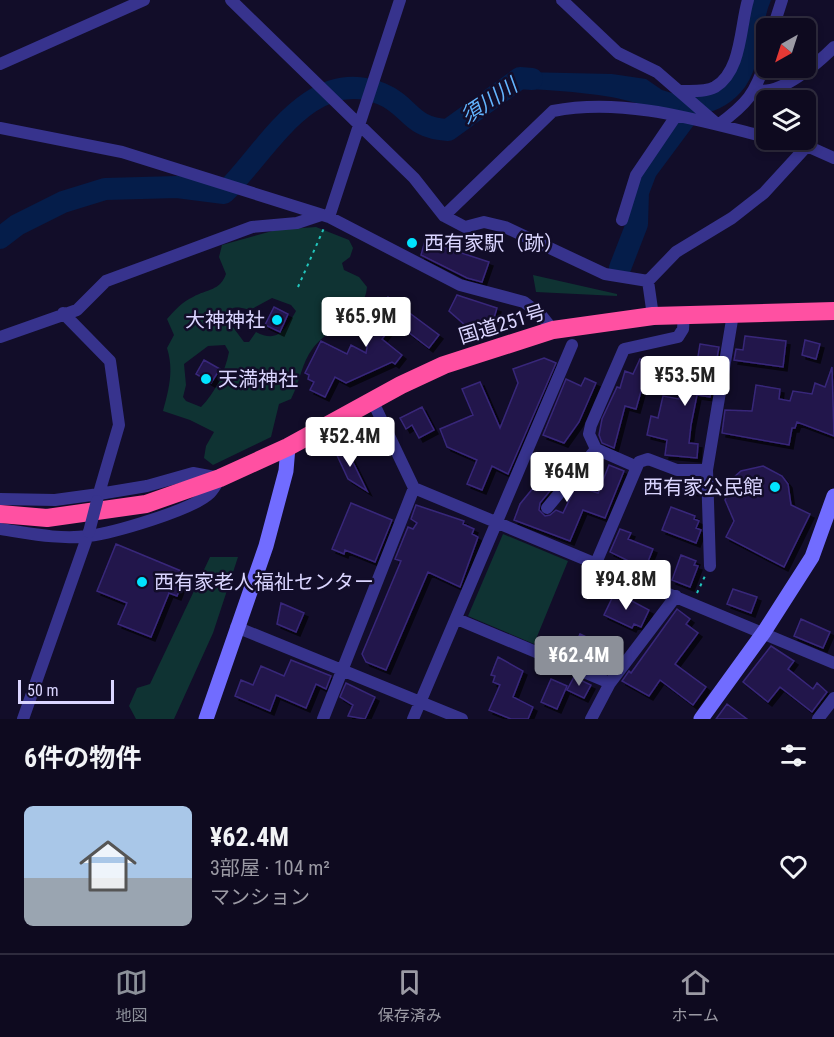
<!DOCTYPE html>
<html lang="ja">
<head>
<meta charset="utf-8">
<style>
  :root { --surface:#0e0a1f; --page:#1c182c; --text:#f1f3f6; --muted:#9b9aa4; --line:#2e2b3d; --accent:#8c9099 }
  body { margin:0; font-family:"Roboto Condensed","Noto Sans JP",sans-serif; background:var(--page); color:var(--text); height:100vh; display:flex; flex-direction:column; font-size:22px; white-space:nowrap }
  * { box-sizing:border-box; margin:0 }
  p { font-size:20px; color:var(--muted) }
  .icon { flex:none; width:33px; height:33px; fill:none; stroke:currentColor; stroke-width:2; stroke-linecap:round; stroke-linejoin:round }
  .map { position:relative; height:719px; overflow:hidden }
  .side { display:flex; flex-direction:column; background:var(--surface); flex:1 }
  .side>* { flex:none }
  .needle { width:39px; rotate:219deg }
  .buttons { position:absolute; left:756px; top:18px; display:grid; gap:12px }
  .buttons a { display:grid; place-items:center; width:60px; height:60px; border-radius:9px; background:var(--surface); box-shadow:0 3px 9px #0003,0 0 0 2px var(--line); font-size:30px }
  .scale { position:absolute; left:18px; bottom:15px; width:96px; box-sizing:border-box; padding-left:6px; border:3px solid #dad5ff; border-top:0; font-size:16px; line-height:21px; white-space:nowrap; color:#dad5ff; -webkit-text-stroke:4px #120d29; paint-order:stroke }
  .price { position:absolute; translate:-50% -51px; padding:0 14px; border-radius:6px; background:#fff; color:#222; font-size:20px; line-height:39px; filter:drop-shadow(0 2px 3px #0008) }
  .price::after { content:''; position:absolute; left:50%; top:36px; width:18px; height:14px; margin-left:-9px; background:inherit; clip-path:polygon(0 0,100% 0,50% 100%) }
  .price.current { background:var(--accent); color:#fff }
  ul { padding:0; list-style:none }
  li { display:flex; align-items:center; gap:18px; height:150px; padding:0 24px }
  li+li { border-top:2px solid var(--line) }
  li span { display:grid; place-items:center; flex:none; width:168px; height:120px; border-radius:9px; color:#555 }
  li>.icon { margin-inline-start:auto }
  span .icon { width:72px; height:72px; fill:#fffc; stroke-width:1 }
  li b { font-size:26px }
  h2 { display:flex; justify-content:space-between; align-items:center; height:72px; padding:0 24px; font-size:26px }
  .tab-bar { display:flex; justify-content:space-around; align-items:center; height:84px; border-top:2px solid var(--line); background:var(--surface); font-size:16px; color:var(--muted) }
  .tab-bar a { display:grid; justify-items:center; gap:3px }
  .tab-bar .current { color:var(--accent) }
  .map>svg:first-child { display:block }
</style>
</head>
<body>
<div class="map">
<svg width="834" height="719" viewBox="0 0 834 719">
  <defs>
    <filter id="shadow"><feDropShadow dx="4" dy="4" stdDeviation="0" flood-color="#0009"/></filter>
  </defs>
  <rect width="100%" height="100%" fill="#120d29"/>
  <!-- green -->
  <path fill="#0f3333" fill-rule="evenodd" d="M316 227 349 240 353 248 350 257 342 263 344 270 359 277 367 287C365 316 329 327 313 348 301 364 300 382 291 399L279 404 271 437 213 465 204 458 206 446 214 432 190 420 163 411C169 389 174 370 167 348L174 335 167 319C175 310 182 302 193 297 207 289 220 291 226 274L219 257 222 245 276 230ZM272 298 291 305 296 311C286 328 279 344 256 332L249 342H244L224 315C232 305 239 307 250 310ZM225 345 229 352C225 372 215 393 201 407L186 401 183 397 186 385 184 364 208 346Z
    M533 275 617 294V296L536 292Z
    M503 534 568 561 534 644 468 616Z
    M210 557H238L213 633 174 719H136L129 706 137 688 150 684Z"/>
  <!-- water -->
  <path fill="#051d4a" d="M752 0H771C759 28 763 61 745 87 735 101 718 112 700 114 681 116 632 101 611 97 573 91 535 89 497 88L522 72 612 74 646 79 662 90 678 95 729 78Z"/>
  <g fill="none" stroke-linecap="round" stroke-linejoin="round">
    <!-- river -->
    <path stroke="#051d4a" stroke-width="22" d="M0 238 17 225 63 202 105 189 177 187 224 193C267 151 310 64 382 94 411 106 409 128 448 130L520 78 532 79
      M620 268 637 224 638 192 646 171 695 105"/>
  </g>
  <!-- building -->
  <path fill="#22174c" stroke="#38277a" stroke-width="1.5" filter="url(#shadow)" d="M425 241 489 262 482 282 467 278 421 255Z
    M457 295 497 308 491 328 483 325 482 330 465 325 449 311Z
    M388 297 439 335 429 348 395 322 382 339 402 355 395 364 392 362 346 383 335 377 325 397 310 390 314 382 308 379 309 375 305 373 321 341 347 354 351 345 366 353 370 331 359 327 368 303 380 307Z
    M274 307 288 314 280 332 265 325Z
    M745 336 786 341 783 367 734 360 736 349 743 350Z
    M805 340 820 344 816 359 802 355Z
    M700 344 719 347 710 397 697 395 691 425 689 443 698 444 697 458 665 455 667 440 647 435 651 416 658 418 663 396 679 399 683 379 694 381Z
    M544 358 556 363 508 474 492 466 482 490 467 484 477 460 447 447 440 429 473 415 462 389 480 382 500 428 518 383 513 369Z
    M640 359 669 369 662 385 645 377 636 409 625 406 614 448 602 443 599 435 602 419 617 387 620 388 625 371 633 374Z
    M204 360 220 369 211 383 196 374Z
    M832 367 834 436 797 422 795 428H792L789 445 722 433 725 410 752 411 756 385 780 389 779 399 790 401 793 391 812 394 815 383 825 387Z
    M585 378 596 383 579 422 564 443 543 435 566 379 581 386Z
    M422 407 434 430 419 438 412 425 406 429 400 418Z
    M346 448 367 491 348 479 336 453Z
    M556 460 567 470 540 503 539 510 545 516 550 515 556 510 563 513 576 486 598 493 609 465 624 471 605 518 583 510 570 541 514 520 520 504Z
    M763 466 782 476 788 484 791 505 810 514 784 567 726 537 734 521 725 500 732 479 741 471Z
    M688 478 699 479V492L687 491Z
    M351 503 392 520 375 562 345 550 344 554 332 549Z
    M416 505 464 521 463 524 474 529 472 534 478 537 460 587 428 572 386 670 366 662 362 654 401 561 395 559 408 527 413 529 417 523 411 519Z
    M671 507 695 516 694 519 699 521 696 528 701 530 696 543 662 530Z
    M620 529 631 533 628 539 653 549 645 569 610 552Z
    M116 544 186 573 177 596 169 593 151 637 118 624 127 603 97 591Z
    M681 555 696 561 694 565 698 566 690 587 672 580Z
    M733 589 757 597 751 613 727 604Z
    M615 592 649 610 641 627 634 624 632 628 604 615Z
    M281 603 304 613 296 632 277 624Z
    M677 609 690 619 686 624 698 633 675 664 706 687 693 705 660 680 649 696 622 681 629 671 631 673Z
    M801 619 830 632 823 648 794 636Z
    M580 634 601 644 599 647 612 653 605 669 576 655 578 651 573 649Z
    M771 646 794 661 788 669 813 689 817 683 827 692 812 712 780 687 768 702 743 682Z
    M498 657 523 671 513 697 533 707 528 719H511L489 710 500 685 493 682 495 676 491 675Z
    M291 660 331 676 326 689 316 684 306 708 276 695 270 711 235 696 241 680 253 685 261 666 284 676Z
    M574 677 591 685 584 698 567 690Z
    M551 679 567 686 557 709 541 702Z
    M346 683 375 697 365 719 348 716 353 705 340 697Z
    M727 704 747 719H716Z"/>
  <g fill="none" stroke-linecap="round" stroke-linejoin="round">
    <!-- path -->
    <path stroke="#22c6bd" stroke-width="2" stroke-dasharray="3 4.5" stroke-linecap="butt" d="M298 287 324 228
      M697 593 705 576"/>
    <!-- street -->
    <path stroke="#37338d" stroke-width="12" d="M231 0 414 178 444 216 465 227 484 222 505 227 605 274 648 281
      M562 0 618 53 657 72 717 124
      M773 28 782 0
      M0 64 144 0
      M757 90C780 96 818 63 834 47
      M682 91C692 91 706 92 715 87 742 71 740 26 748 0
      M718 125C747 104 755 94 766 60
      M0 128 122 152 329 217 460 285 524 302 541 315 553 330
      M778 140 807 146 834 158
      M444 216 553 111C623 97 698 120 766 137
      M329 217 400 0
      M622 220 636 175 676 116
      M648 281 676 252 732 218 764 193 807 146
      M648 281 653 316
      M63 313 110 361 119 425 97 500
      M0 337 77 310 106 281 252 227 297 223 321 215
      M373 402 414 488 834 663
      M635 466 596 449 589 434 591 425 624 349 678 337 683 329 684 315
      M0 499 55 500 99 494 147 486 193 473 220 478C217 483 214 489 210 493 193 510 113 533 88 536 59 540 28 533 0 529
      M547 508 596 449
      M596 563 639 462 648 459 677 470H707
      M710 566 707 470 733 314
      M457 619 610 683
      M236 627 462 719
      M23 719 89 532
      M323 719 414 488
      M413 719 572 345
      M591 719 610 683 676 596
      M818 719 834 698"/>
    <!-- secondary -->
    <path stroke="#716cff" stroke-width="15" d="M206 719 266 546 286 471 288 447
      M701 719 764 632 812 557 834 496"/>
    <!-- highway -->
    <path stroke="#ff50a2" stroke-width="18" d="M0 514 47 518 146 504 220 478 288 447 401 385 444 365 553 330 653 316 834 311"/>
    <!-- street-bridge -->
    <path stroke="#37338d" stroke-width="12" d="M89 532 97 501"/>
  </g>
  <!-- markers -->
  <g fill="#01e3ff" stroke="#120d29" stroke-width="2">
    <circle cx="412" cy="243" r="6"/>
    <circle cx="277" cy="320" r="6"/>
    <circle cx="206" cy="379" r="6"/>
    <circle cx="775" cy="487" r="6"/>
    <circle cx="142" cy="582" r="6"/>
  </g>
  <g text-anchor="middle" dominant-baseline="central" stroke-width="5" stroke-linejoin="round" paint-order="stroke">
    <!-- poi labels -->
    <g font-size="20" fill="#dad5ff" stroke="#120d29" text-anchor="start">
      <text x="424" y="243">西有家駅（跡）</text>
      <text x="265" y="320" text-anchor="end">大神神社</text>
      <text x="218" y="379">天満神社</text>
      <text x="763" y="487" text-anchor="end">西有家公民館</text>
      <text x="154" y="582">西有家老人福祉センター</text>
    </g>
    <!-- street labels -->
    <g font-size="20" fill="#dad5ff" stroke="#120d29">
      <text transform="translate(502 324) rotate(-17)">国道251号</text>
    </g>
    <!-- water labels -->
    <g font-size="21" font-style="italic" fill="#63b5ff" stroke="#120d29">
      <text transform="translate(489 101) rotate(-34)">須川川</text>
    </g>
  </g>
</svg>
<div class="buttons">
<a><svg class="needle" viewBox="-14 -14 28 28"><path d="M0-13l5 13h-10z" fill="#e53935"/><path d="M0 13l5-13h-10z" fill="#9b9aa4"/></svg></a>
<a><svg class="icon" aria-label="layers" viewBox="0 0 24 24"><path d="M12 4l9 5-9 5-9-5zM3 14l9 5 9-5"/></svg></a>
</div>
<div class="scale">50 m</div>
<b class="price" style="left:366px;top:348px">¥65.9M</b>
<b class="price" style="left:685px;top:407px">¥53.5M</b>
<b class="price" style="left:350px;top:468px">¥52.4M</b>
<b class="price" style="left:567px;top:503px">¥64M</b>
<b class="price" style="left:626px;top:611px">¥94.8M</b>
<b class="price current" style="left:579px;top:687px">¥62.4M</b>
</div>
<section class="side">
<h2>6件の物件<svg class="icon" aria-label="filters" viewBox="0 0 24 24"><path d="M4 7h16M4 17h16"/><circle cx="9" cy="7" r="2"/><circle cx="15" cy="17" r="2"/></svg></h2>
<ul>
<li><span style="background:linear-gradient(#a9c7e8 60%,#9aa5b1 0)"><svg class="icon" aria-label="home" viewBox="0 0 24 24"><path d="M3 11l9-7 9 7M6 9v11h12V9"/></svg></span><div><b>¥62.4M</b><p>3部屋 · 104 m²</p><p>マンション</p></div><svg class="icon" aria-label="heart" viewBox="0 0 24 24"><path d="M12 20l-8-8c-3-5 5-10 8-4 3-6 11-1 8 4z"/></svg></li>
</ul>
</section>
<nav class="tab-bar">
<a class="current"><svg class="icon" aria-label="map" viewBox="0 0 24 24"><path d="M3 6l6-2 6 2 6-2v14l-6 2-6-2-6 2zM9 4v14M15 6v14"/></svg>地図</a>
<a><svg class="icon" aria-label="saved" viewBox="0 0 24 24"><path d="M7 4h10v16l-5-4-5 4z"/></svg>保存済み</a>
<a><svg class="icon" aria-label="home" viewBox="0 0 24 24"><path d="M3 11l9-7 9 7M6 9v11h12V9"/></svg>ホーム</a>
</nav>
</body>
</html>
